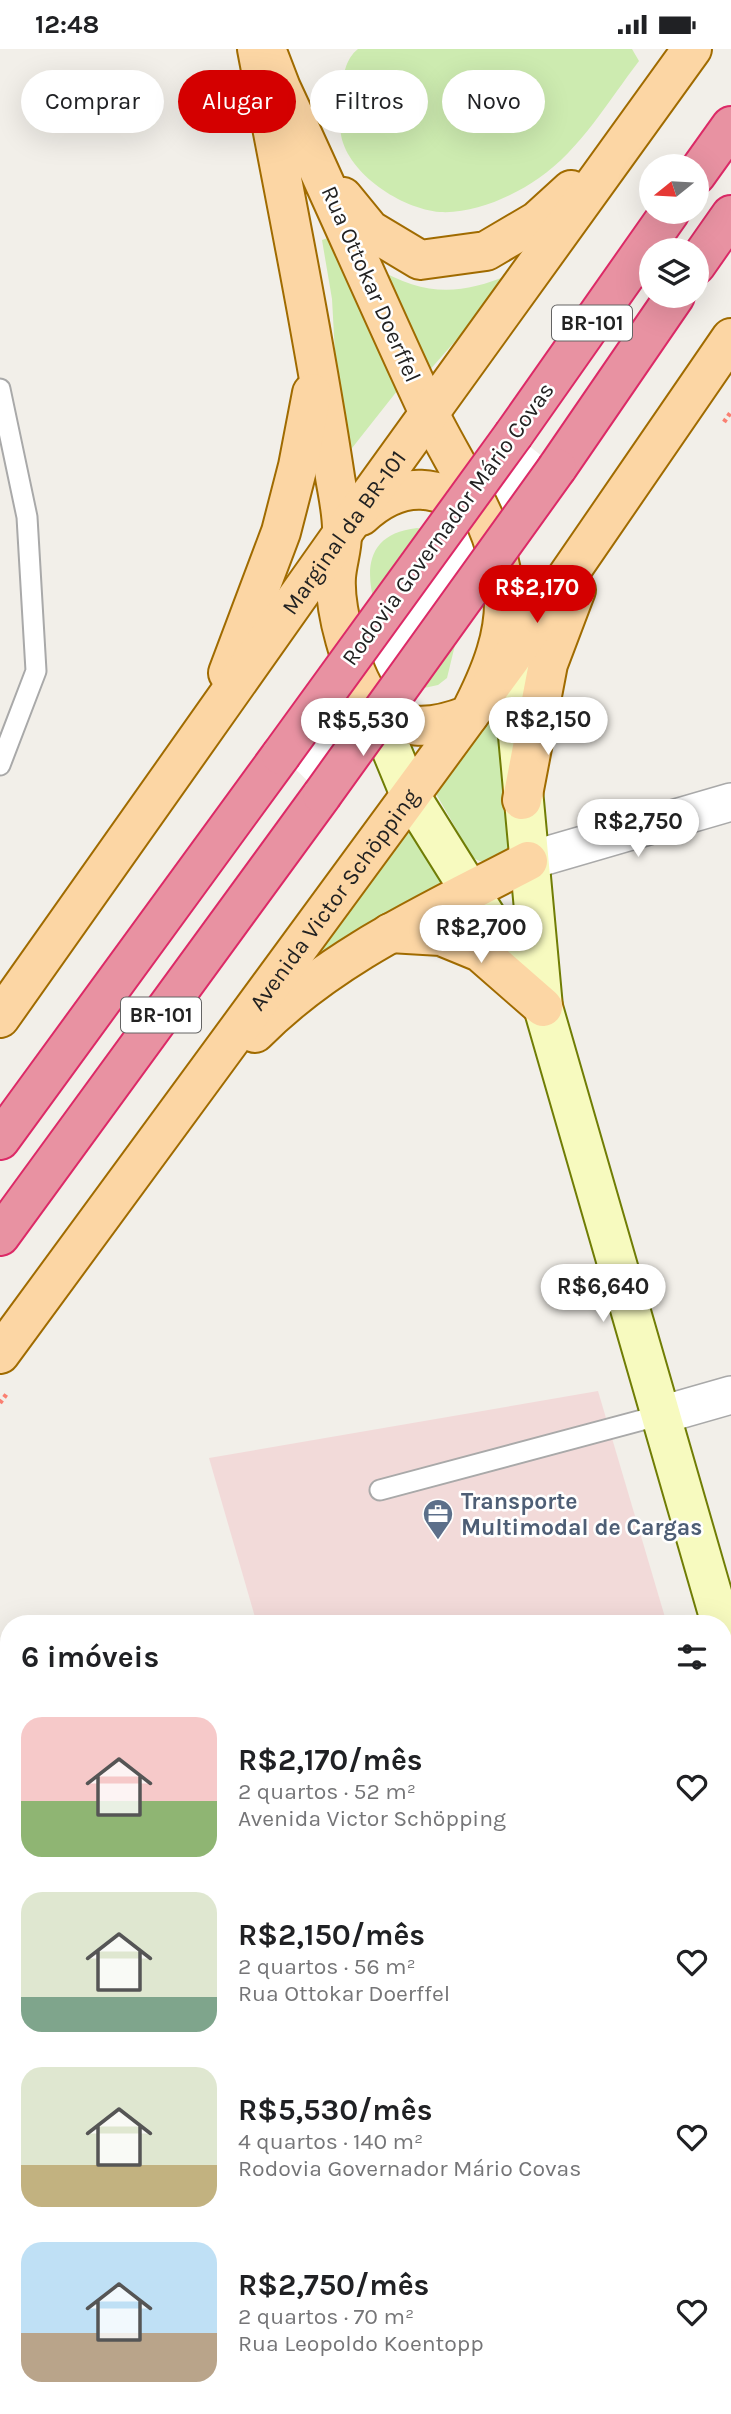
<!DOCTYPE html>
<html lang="pt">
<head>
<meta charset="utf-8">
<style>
  :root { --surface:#fff; --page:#f6f6f6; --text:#202124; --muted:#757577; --accent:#d40000 }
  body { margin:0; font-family:Karla,sans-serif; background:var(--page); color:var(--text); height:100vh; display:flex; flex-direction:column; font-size:26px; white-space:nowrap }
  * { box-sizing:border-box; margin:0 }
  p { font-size:23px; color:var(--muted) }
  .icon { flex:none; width:38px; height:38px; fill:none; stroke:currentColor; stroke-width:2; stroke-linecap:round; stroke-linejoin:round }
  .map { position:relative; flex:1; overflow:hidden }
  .panel { position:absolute; left:0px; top:1566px; width:732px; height:800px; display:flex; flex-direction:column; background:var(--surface); border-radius:28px 28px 0 0; box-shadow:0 7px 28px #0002 }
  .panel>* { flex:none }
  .guide { position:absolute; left:21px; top:21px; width:690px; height:63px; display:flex; gap:14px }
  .needle { width:46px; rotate:252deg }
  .fabs { position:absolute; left:639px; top:105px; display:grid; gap:14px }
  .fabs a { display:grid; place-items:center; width:70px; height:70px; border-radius:50%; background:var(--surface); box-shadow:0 7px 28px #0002; font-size:35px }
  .price { position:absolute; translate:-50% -60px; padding:0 16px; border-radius:24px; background:#fff; color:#222; font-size:23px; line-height:46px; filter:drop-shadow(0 2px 4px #0008) }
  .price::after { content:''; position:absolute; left:50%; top:42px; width:21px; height:16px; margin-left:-10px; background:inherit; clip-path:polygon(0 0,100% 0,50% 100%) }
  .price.selected { background:var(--accent); color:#fff }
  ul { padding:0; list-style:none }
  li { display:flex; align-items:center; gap:21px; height:175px; padding:0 21px }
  li span { display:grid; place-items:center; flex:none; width:196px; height:140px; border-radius:21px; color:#555 }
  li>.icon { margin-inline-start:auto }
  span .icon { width:84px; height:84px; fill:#fffc; stroke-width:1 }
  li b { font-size:30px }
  h2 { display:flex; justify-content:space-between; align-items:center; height:84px; padding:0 21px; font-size:30px }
  .tag { padding:0 24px; border-radius:32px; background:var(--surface); box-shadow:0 7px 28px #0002; font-size:24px; line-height:63px }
  .tag.selected { background:var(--accent); color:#fff }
  .status { display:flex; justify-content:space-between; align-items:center; height:49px; padding:0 35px; background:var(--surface); direction:ltr }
  .status svg { height:19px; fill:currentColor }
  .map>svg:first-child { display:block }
</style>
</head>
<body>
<div class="status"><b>12:48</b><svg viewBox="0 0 49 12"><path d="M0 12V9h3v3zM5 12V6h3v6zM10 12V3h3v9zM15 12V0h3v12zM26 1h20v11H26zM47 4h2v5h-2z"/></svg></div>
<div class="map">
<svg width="731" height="2365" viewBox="0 0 731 2365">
  <rect width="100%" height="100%" fill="#f2efe9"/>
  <!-- commercial -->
  <path fill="#f2dad9" d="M598 1342 667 1575H257L209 1409Z"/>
  <!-- grass -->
  <path fill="#cdebb0" d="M358 0H632L639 12C609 51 580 101 539 129 512 148 473 165 440 163 402 160 348 125 341 86 339 72 339 56 341 43 343 28 345 10 358 0Z
    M328 189 402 322 401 337 341 413 332 250 322 191Z
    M374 218C426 248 461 247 516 223L428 323Z
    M417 479 428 481 462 567 447 629 438 636 424 639 410 636C389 593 328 489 417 479Z
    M502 650 519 796C504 805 490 819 473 809L435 743Z
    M417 767 456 837 310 911Z"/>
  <!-- pier -->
  <path fill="#fff" d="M514 385 557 419 322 746 281 706Z"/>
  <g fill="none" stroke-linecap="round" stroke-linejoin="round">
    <!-- lane casing -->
    <g stroke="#a9a9a9" stroke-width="23">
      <path id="lane" d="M0 340 27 468 36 622 0 716
        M380 1441 661 1366
        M723 2186 731 2185
        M723 2295 731 2294
        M206 2357 208 2365
        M659 2357 660 2365"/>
    </g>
    <!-- street casing -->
    <g stroke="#a9a9a9" stroke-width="40">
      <path id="street" d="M528 812 731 753
        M661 1366 731 1346"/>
    </g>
    <!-- secondary casing -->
    <g stroke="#707d05" stroke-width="42">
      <path id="secondary" d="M509 589 543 958 721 1575
        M370 649 410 746 534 944
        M723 1583 731 1612"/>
    </g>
    <!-- primary casing -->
    <g stroke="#a06b00" stroke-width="42">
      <g id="primary">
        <path d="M257 0C284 142 313 284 335 428 338 446 343 467 342 486 342 500 337 514 336 528 334 560 351 623 370 649 396 686 433 680 469 666 490 626 509 582 503 535 496 472 455 418 428 362 378 255 331 146 281 39L266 0"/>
        <path d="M343 148 370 181 420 211 486 202 537 172 571 141"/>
        <path d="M361 467C402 429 440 435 482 467"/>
        <path d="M228 624 281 483 298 417 312 344"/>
        <path d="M522 751 548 615 576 541"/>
        <path d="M390 884 441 887 480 903 543 958"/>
        <path id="s1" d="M0 969 342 485 692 0"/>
        <path d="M255 984C332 906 433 862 528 812"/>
        <path id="s2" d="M0 1305 511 609 731 289"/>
      </g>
    </g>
    <!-- highway casing -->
    <g stroke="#dc2a67" stroke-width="42">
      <path id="highway" d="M696 126 731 77
        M696 216 731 166
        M514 385 670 163
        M557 419 675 247
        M0 1091 281 706
        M0 1187 322 746"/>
    </g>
    <!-- path -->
    <path stroke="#fa8072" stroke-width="4.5" stroke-dasharray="3.5 3.5" stroke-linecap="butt" d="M724 373 731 363
      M0 1354 8 1343"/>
    <!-- lane -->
    <use href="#lane" stroke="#fff" stroke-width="19"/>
    <!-- street -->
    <use href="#street" stroke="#fff" stroke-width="37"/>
    <!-- secondary -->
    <use href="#secondary" stroke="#f7fabf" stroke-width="38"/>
    <!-- primary -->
    <use href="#primary" stroke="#fcd6a4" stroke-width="38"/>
    <!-- highway -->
    <use href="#highway" stroke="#e892a2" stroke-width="38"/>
    <!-- highway-bridge casing -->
    <g stroke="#dc2a67" stroke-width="42" stroke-linecap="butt">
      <path id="highway-bridge" d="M281 706 514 385
        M322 746 557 419"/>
    </g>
    <!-- highway-bridge -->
    <use href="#highway-bridge" stroke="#e892a2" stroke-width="38"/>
  </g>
  <!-- icons -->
  <defs>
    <g id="office-pin" transform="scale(1.575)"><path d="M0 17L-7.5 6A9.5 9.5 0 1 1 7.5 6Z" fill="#5c6f8a" stroke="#fff"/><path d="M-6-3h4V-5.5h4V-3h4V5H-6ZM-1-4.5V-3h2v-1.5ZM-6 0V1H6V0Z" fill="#fff"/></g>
  </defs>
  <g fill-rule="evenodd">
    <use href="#office-pin" x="438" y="1465"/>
  </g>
  <g text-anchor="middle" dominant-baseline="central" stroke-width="5" stroke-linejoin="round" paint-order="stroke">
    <!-- shield labels -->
    <g fill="#fff" stroke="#646464" stroke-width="2">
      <rect x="552" y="256.5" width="80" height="35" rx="5"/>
      <rect x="121" y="948.5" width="80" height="35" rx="5"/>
    </g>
    <g font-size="21" font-weight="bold" fill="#222">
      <text x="592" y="274">BR-101</text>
      <text x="161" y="966">BR-101</text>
    </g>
    <!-- street labels -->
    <g font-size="23" fill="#222" stroke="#fff">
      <text transform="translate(371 235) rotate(66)">Rua Ottokar Doerffel</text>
      <text transform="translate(448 475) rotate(-54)">Rodovia Governador Mário Covas</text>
      <text stroke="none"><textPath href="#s1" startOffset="595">Marginal da BR-101</textPath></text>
      <text stroke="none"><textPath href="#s2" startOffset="564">Avenida Victor Schöpping</textPath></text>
    </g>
    <!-- service labels -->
    <g font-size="23" font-weight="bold" fill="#4e5e75" stroke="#fff" text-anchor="start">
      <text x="461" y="1452">Transporte<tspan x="461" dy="26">Multimodal de Cargas</tspan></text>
    </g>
  </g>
</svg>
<div class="fabs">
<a><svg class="needle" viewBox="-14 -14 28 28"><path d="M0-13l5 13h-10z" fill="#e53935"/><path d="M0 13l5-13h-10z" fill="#757577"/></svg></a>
<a><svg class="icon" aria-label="layers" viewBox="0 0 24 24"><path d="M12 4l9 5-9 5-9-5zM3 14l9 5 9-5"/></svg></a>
</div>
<b class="price selected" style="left:537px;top:576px">R$2,170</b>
<b class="price" style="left:548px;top:708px">R$2,150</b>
<b class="price" style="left:363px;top:709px">R$5,530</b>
<b class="price" style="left:638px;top:810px">R$2,750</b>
<b class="price" style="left:481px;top:916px">R$2,700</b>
<b class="price" style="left:603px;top:1275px">R$6,640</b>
<div class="guide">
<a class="tag">Comprar</a>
<a class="tag selected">Alugar</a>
<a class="tag">Filtros</a>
<a class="tag">Novo</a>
</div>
<section class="panel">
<h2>6 imóveis<svg class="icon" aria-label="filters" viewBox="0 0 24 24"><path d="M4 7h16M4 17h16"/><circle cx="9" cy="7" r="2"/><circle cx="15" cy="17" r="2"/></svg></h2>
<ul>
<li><span style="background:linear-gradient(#f6c9c9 60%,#8fb573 0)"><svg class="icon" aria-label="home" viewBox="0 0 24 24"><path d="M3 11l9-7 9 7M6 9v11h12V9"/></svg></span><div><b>R$2,170/mês</b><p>2 quartos · 52 m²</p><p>Avenida Victor Schöpping</p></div><svg class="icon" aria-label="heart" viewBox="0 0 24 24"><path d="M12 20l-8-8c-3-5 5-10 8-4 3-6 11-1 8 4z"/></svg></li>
<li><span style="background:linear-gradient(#dfe7d0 75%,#7fa58c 0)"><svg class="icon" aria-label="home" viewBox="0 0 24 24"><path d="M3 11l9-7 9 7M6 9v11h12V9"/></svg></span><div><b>R$2,150/mês</b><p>2 quartos · 56 m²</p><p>Rua Ottokar Doerffel</p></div><svg class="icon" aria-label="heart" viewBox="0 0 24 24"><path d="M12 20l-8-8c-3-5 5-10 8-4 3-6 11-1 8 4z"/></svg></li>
<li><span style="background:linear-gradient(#dfe7d0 70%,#c2b280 0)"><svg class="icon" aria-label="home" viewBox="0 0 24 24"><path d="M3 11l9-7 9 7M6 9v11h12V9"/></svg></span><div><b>R$5,530/mês</b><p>4 quartos · 140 m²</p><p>Rodovia Governador Mário Covas</p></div><svg class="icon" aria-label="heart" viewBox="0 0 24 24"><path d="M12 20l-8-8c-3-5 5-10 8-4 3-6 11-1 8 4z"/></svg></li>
<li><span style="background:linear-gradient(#bfe0f5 65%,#b9a48a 0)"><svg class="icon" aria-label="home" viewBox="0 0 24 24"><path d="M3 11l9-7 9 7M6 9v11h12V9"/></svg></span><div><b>R$2,750/mês</b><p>2 quartos · 70 m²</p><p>Rua Leopoldo Koentopp</p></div><svg class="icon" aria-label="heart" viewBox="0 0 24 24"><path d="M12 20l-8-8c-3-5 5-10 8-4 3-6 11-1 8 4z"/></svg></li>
</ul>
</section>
</div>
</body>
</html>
